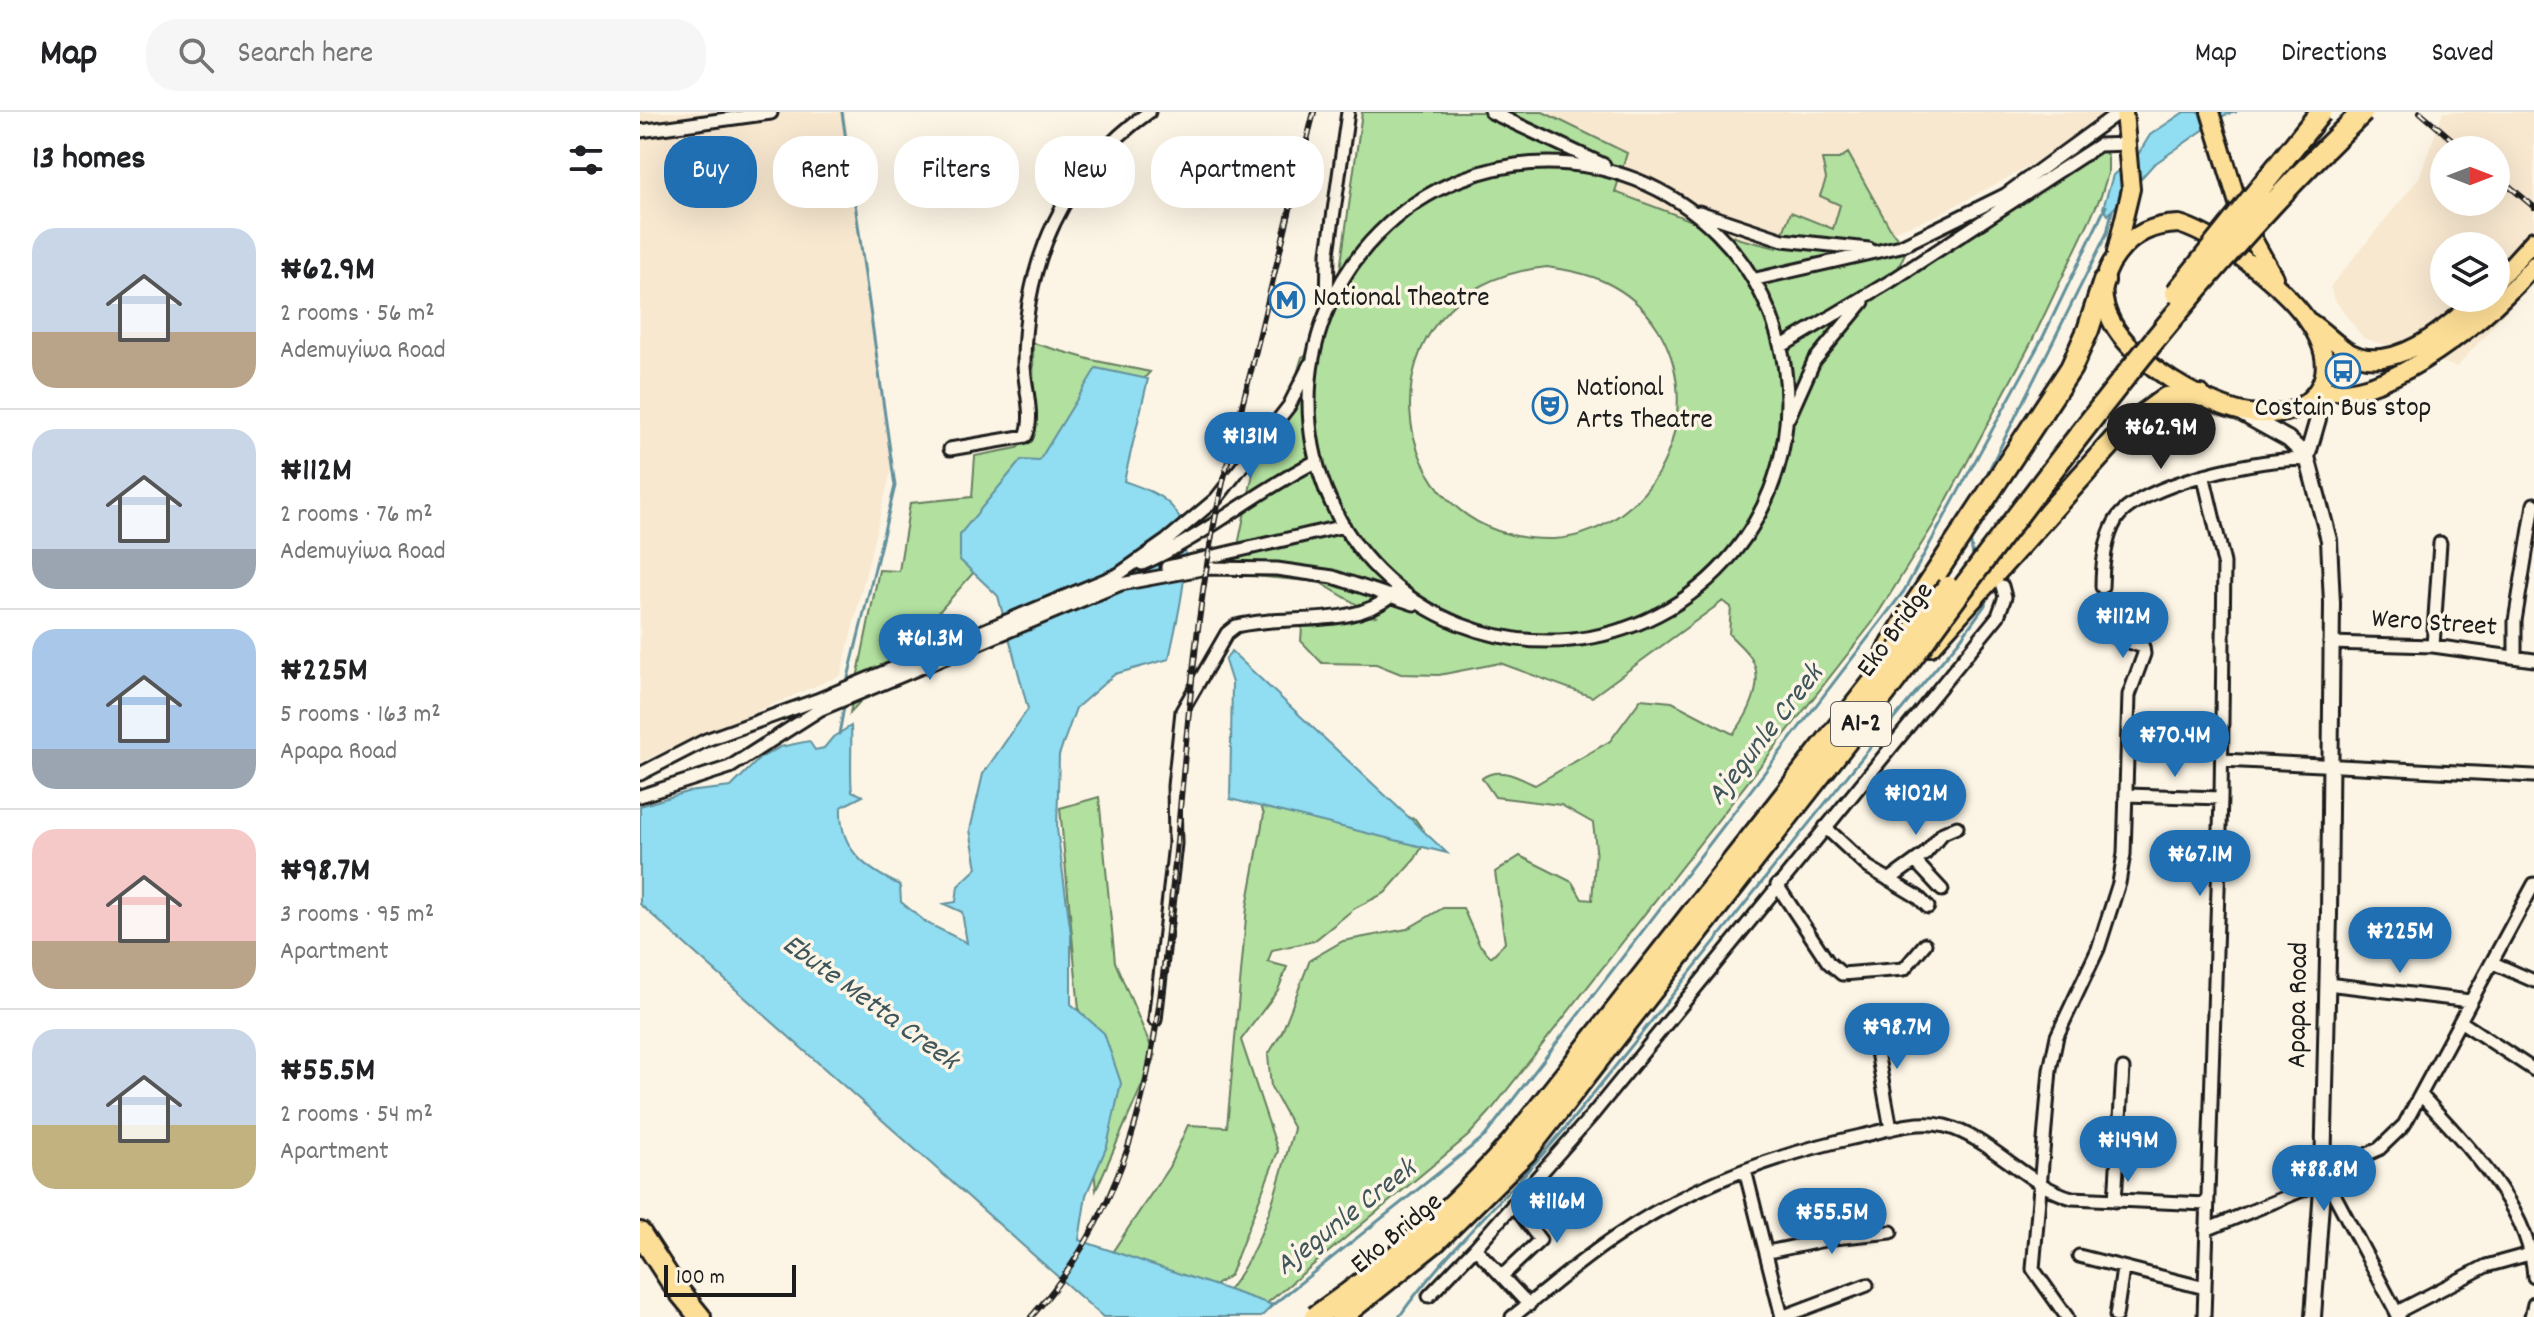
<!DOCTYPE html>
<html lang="en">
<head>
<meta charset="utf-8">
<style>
  :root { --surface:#fff; --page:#f6f6f6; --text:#202124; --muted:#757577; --line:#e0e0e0; --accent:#1f6fb2 }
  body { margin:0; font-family:Dekko,sans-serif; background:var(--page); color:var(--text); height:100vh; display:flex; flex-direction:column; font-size:30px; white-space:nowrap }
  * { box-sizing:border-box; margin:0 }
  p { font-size:26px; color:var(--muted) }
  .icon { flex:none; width:44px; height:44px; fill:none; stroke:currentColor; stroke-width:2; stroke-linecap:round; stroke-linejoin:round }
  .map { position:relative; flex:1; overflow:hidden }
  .drawer { display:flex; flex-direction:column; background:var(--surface); width:640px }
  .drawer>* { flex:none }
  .banner { position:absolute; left:24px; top:24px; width:760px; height:72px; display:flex; gap:16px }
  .needle { width:52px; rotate:90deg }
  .fabs { position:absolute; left:1790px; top:24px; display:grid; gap:16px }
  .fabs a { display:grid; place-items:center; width:80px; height:80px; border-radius:50%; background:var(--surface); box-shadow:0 8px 32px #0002; font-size:40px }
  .scale { position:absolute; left:24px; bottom:20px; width:132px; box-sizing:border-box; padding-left:8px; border:4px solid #1c1c1c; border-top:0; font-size:22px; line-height:28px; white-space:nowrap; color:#1c1c1c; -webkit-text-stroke:6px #fcf5e5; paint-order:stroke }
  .price { position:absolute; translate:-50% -68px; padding:0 18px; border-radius:28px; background:var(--accent); color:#fff; font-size:26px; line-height:52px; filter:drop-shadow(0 2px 4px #0008) }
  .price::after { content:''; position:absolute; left:50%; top:48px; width:24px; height:18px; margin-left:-12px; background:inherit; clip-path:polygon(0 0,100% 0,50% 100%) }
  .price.active { background:#222; color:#fff }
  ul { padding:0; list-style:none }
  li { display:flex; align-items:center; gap:24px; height:200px; padding:0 32px }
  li+li { border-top:2px solid var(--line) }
  li span { display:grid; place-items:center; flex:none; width:224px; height:160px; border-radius:24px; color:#555 }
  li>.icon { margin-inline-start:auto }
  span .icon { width:96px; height:96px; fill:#fffc; stroke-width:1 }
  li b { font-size:34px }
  h2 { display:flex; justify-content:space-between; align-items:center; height:96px; padding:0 32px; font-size:34px }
  .tag { padding:0 28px; border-radius:32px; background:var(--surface); box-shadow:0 8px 32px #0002; font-size:28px; line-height:72px }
  .tag.active { background:var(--accent); color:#fff }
  header { display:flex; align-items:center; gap:48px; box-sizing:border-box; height:112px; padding:0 40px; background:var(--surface); border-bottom:2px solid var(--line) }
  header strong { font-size:38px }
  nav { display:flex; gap:44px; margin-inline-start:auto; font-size:28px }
  .search { width:560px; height:72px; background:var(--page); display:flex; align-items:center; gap:20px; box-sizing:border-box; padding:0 28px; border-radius:32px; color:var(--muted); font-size:30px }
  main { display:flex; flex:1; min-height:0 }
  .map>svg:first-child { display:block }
</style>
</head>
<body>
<header>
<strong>Map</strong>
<div class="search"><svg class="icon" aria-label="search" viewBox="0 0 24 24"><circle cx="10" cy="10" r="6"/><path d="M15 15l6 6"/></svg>Search here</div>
<nav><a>Map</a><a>Directions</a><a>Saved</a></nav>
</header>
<main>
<section class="drawer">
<h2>13 homes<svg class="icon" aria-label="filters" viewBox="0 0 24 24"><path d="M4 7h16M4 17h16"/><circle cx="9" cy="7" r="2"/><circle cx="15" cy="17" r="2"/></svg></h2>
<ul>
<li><span style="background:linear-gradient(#c9d6e8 65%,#b9a48a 0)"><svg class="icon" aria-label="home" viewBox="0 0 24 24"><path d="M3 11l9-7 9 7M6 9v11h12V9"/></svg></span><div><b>₦62.9M</b><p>2 rooms · 56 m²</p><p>Ademuyiwa Road</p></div></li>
<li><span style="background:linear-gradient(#c9d6e8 75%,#9aa5b1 0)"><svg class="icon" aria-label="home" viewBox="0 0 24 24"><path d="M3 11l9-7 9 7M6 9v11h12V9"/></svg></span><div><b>₦112M</b><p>2 rooms · 76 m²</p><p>Ademuyiwa Road</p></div></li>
<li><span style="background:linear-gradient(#a9c7e8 75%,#9aa5b1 0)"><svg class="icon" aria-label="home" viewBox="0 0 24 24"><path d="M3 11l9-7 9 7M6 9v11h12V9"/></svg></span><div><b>₦225M</b><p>5 rooms · 163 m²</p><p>Apapa Road</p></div></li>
<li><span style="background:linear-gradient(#f6c9c9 70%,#b9a48a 0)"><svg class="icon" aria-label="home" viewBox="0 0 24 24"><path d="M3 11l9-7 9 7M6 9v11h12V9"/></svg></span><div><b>₦98.7M</b><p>3 rooms · 95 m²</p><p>Apartment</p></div></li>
<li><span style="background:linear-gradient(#c9d6e8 60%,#c2b280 0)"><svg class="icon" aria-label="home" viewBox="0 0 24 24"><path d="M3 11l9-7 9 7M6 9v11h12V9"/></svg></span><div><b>₦55.5M</b><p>2 rooms · 54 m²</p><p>Apartment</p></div></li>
</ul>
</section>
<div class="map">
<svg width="1894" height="1205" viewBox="0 0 1894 1205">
  <rect width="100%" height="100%" fill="#fcf5e5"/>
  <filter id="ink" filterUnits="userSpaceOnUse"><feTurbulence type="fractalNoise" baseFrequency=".0125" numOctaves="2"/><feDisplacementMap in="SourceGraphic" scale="16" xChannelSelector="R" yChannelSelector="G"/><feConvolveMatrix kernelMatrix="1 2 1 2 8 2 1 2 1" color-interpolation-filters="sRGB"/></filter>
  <g filter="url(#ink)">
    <!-- built -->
    <path fill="#f8e8d0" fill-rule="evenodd" d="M0 0H205L252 354 201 563 0 650Z
      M885 0H1464L1465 2 1386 56 1294 105 1252 120 1208 42 1199 47H1183L1186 67 1205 94 1195 120 1139 143 969 84Z
      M1803 0H1894V168L1817 255 1723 226 1694 187 1690 175 1779 66ZM1804 38H1856V90H1804ZM1804 134H1856V186H1804Z"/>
    <!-- green -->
    <path fill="#b1e09f" stroke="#667e5e" stroke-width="2" fill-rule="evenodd" d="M722 0H903L987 41 975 80 1100 127 1137 136 1151 100 1193 117 1200 93 1180 84 1186 67 1182 47H1199L1208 41 1252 120 1268 135 1251 171 1463 38 1468 44V61L1461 84 1391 231 1294 412 1232 511 849 1001 828 1024 626 1192 553 1205C563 1198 576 1192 584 1183 624 1138 637 1073 654 1017L631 975 628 943 642 920 670 848 703 829 767 817 803 796H823L839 832 851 845 865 831 855 760 880 744 932 770 942 787 952 788 956 737 953 711 921 693 855 685 842 666C860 654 877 665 895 673L970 629 1001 587 1032 590 1093 622C1108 604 1126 570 1111 546 1105 537 1096 530 1089 522L1091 495 1083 489 952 585 860 551 799 563 761 562 736 552 682 551 661 529 662 515 736 504 679 470 592 462 621 323 638 327 662 245 678 243 695 194ZM907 155C927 158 946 161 965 170 1056 213 1060 339 986 398 967 414 940 426 914 427 735 432 712 174 907 155Z
      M393 231 452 248 510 260 210 601 239 458 259 459 270 391 332 385 335 344 377 336 394 321Z
      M616 681 775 707 788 725 775 747 745 781 715 796 674 829 632 838 628 850 647 855 638 878 601 928 638 1039 590 1163 573 1175 469 1145 529 1055 548 1013 587 1015 607 795 624 702Z
      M459 685 475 850 515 944 456 1078 420 696Z"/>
    <!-- water -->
    <path fill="#91ddf1" stroke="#62909c" stroke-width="2" d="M1544 0H1597L1585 3 1513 53 1468 103 1463 96 1473 63 1499 41 1510 23Z
      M456 256 508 267 484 369C503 376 524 382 536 400 558 434 536 510 529 547L475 562 436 596 419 643 417 717 431 822V892L464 921 481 971 467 1034 446 1083 439 1128 633 1193 621 1205H463L0 792V694L47 680 91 675 120 646 140 635 169 629 175 638 184 636 193 625 211 614C212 629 210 670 212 679L223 684 201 695C199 737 225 757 260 773L261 790 287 811 327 831 322 800 304 792 316 790 318 774 337 756 330 718 343 662 388 597 358 484 320 448V422L381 348 399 349Z
      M591 539 807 741 590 687 592 571 585 549Z"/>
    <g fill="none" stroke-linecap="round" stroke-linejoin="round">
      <!-- stream -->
      <path stroke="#62909c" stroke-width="3" d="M202 0 255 374 207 570
        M1336 384 1467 121 1472 99
        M1330 426 1334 450
        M199 622 205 590
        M630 1195 845 1024 1264 479 1403 225 1466 94
        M759 1205C808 1135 873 1080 927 1014 1058 853 1184 688 1319 529L1345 493 1347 482"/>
      <!-- minor casing -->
      <g stroke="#1c1c1c" stroke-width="17">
        <path id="minor" d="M851 0 964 53
          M0 19 131 1
          M669 290a239 239 0 1 1 478 0a239 239 0 1 1-478 0Z
          M1059 100 1143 128 1229 137
          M1116 167 1261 134 1365 83 1479 0
          M687 194 688 141 708 0
          M1142 234 1251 169 1459 33 1489 32
          M1149 305 1174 249 1223 190
          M310 337 386 324C395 305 384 273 384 252 384 149 424 60 509 0
          M1564 366 1584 451 1581 686 1564 1205
          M502 452C564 425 616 379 677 349
          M527 455 704 414
          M1462 475C1462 455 1465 426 1476 408 1497 373 1627 343 1667 348
          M1690 531 1793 534 1894 548
          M1793 534 1800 431
          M1875 543V509L1894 392
          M1582 648 1894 664
          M0 662 66 628 177 588 479 462 526 429 576 387 649 294 670 252
          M1487 683 1581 686
          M0 684 90 655 179 598 481 472 567 456 637 457 693 465 774 492
          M1185 715 1228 755 1278 785 1288 795
          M1275 749 1302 778
          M1249 768 1285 742 1303 721 1317 715
          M1137 773 1188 850 1202 862 1264 857 1285 832
          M1853 851 1894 869
          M1687 872 1830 889
          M1231 907 1251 1017
          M515 908 535 732 534 674 542 599 587 521 596 514C648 501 710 518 753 483
          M1820 909 1894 958
          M1781 983C1827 1034 1890 1094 1894 1165
          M1105 1058 1142 1205
          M1683 1062 1739 1037 1764 1013 1894 772
          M1475 1089 1483 957
          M1566 1118 1682 1070 1694 1082 1759 1205
          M1128 1140 1194 1126 1251 1120
          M1439 1144 1565 1176
          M862 1164 900 1128 873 1092
          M789 1184 835 1136
          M889 1193 835 1136 953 1002 1358 504 1365 485 1362 474
          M1476 1204 1483 1157
          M872 1205C906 1179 938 1150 974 1126 1048 1075 1133 1043 1221 1024 1247 1018 1278 1007 1305 1014 1351 1026 1386 1073 1432 1086L1566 1092
          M1142 1205 1227 1173
          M1427 1205 1393 1157 1410 958 1417 924 1458 837 1479 771 1484 742 1489 583 1504 542 1503 535 1457 518
          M1757 1205 1763 1197 1846 1154 1893 1141
          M1891 1205 1894 1192"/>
      </g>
      <!-- tertiary casing -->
      <g stroke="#1c1c1c" stroke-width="20">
        <path id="tertiary" d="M1601 301 1648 327 1667 345 1689 428 1692 491 1689 803 1683 1062 1673 1205
          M1667 345 1678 307 1679 280"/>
      </g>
      <!-- primary casing -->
      <g stroke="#1c1c1c" stroke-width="22">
        <path id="primary" d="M1570 0 1604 111 1634 165
          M1539 112C1590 127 1738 234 1665 291 1648 305 1616 304 1595 298 1540 282 1424 211 1477 143 1494 121 1512 113 1539 112Z
          M1476 140 1491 77 1484 0
          M1856 170 1894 128
          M1670 210C1682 218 1693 229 1704 237 1749 268 1808 215 1839 186
          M1681 277C1745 295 1855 200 1894 153"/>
      </g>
      <!-- motorway casing -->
      <g stroke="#1c1c1c" stroke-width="26">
        <path id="motorway" d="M1290 533 1485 316 1526 286 1560 284
          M1243 548 1271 499 1431 256 1448 218 1464 169
          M0 1121 33 1172 60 1205"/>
      </g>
      <!-- minor -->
      <use href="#minor" stroke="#fcf5e5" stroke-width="11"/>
      <!-- tertiary -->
      <use href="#tertiary" stroke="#fcf5e5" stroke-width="14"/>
      <!-- primary -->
      <use href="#primary" stroke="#fdde96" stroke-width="16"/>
      <!-- motorway -->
      <use href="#motorway" stroke="#fdde96" stroke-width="20"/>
      <!-- rail casing -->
      <g stroke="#1c1c1c" stroke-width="6">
        <path id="rail" d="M1780 0 1824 38
          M1856 63 1894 95
          M391 1205C499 1084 515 946 531 791 543 678 549 565 567 453 577 385 596 318 613 251 633 167 653 83 674 0"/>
      </g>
      <!-- rail -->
      <use href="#rail" stroke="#fcf5e5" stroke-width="3" stroke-dasharray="9" stroke-linecap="butt"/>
      <!-- motorway-bridge casing -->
      <g stroke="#1c1c1c" stroke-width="26" stroke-linecap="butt">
        <path id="motorway-bridge" d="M1536 181 1681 0
          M675 1205C749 1154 815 1096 874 1028L1308 475
          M701 1205 796 1129 885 1041 1209 626C1251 577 1287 524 1326 472 1449 308 1574 142 1723 0"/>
      </g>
      <!-- motorway-bridge -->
      <use href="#motorway-bridge" stroke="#fdde96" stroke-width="20"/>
    </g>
  </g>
  <!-- icons -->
  <defs>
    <g id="metro-ring" transform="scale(1.8)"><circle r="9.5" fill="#fcf5e5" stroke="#1f6fb2" stroke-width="1.5"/><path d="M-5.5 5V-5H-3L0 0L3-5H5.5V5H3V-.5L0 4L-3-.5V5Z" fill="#1f6fb2"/></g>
    <g id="bus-ring" transform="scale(1.8)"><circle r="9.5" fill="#fcf5e5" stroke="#1f6fb2" stroke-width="1.5"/><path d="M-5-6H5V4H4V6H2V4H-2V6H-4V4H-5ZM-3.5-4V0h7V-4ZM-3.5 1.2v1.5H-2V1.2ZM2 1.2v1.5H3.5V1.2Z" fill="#1f6fb2"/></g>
    <g id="theatre-ring" transform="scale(1.8)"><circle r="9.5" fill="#fcf5e5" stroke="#1f6fb2" stroke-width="1.5"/><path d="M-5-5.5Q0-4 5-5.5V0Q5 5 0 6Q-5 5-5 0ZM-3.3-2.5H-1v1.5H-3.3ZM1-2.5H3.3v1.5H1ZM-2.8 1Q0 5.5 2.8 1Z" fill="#1f6fb2"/></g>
  </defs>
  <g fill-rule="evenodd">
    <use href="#metro-ring" x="647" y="188"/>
    <use href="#bus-ring" x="1703" y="259"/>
    <use href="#theatre-ring" x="910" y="294"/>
  </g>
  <g text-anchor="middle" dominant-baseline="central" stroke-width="7" stroke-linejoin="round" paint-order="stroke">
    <!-- shield labels -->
    <rect fill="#fcf5e5" stroke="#5f5d58" stroke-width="2" x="1191" y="590" width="60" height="44" rx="6"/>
    <g font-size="26" font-weight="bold" fill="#1c1c1c">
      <text x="1221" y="612">A1-2</text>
    </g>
    <!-- poi labels -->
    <g font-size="28" fill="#1c1c1c" stroke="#fcf5e5" text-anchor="start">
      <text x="673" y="188">National Theatre</text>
      <text x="936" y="278">National<tspan x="936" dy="32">Arts Theatre</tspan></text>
      <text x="1703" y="298" text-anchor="middle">Costain Bus stop</text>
    </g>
    <!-- street labels -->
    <g font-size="28" fill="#1c1c1c" stroke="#fcf5e5">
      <text transform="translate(1794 513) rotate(4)">Wero Street</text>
      <text transform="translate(1257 519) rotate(-54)">Eko Bridge</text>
      <text transform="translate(1660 893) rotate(-89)">Apapa Road</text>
      <text transform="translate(758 1123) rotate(-40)">Eko Bridge</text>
    </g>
    <!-- water labels -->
    <g font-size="30" font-style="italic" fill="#3f565c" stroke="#fcf5e5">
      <text transform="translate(1127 624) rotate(-52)">Ajegunle Creek</text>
      <text transform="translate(229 892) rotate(36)">Ebute Metta Creek</text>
      <text transform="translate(707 1107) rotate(-38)">Ajegunle Creek</text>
    </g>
  </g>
</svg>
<div class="fabs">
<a><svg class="needle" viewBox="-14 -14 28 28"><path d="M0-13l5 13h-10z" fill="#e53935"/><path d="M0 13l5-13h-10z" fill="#757577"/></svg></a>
<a><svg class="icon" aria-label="layers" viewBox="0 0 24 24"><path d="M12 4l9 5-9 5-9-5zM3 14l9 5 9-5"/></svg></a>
</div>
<div class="scale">100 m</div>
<b class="price active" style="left:1521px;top:359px">₦62.9M</b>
<b class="price" style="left:610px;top:368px">₦131M</b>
<b class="price" style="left:1483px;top:548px">₦112M</b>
<b class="price" style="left:290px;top:570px">₦61.3M</b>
<b class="price" style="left:1535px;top:667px">₦70.4M</b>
<b class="price" style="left:1276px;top:725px">₦102M</b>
<b class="price" style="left:1560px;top:786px">₦67.1M</b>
<b class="price" style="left:1760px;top:863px">₦225M</b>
<b class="price" style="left:1257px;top:959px">₦98.7M</b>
<b class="price" style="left:1488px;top:1072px">₦149M</b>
<b class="price" style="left:1684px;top:1101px">₦88.8M</b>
<b class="price" style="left:917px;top:1133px">₦116M</b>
<b class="price" style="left:1192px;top:1144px">₦55.5M</b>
<div class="banner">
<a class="tag active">Buy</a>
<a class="tag">Rent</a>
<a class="tag">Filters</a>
<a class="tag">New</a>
<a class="tag">Apartment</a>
</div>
</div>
</main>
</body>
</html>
